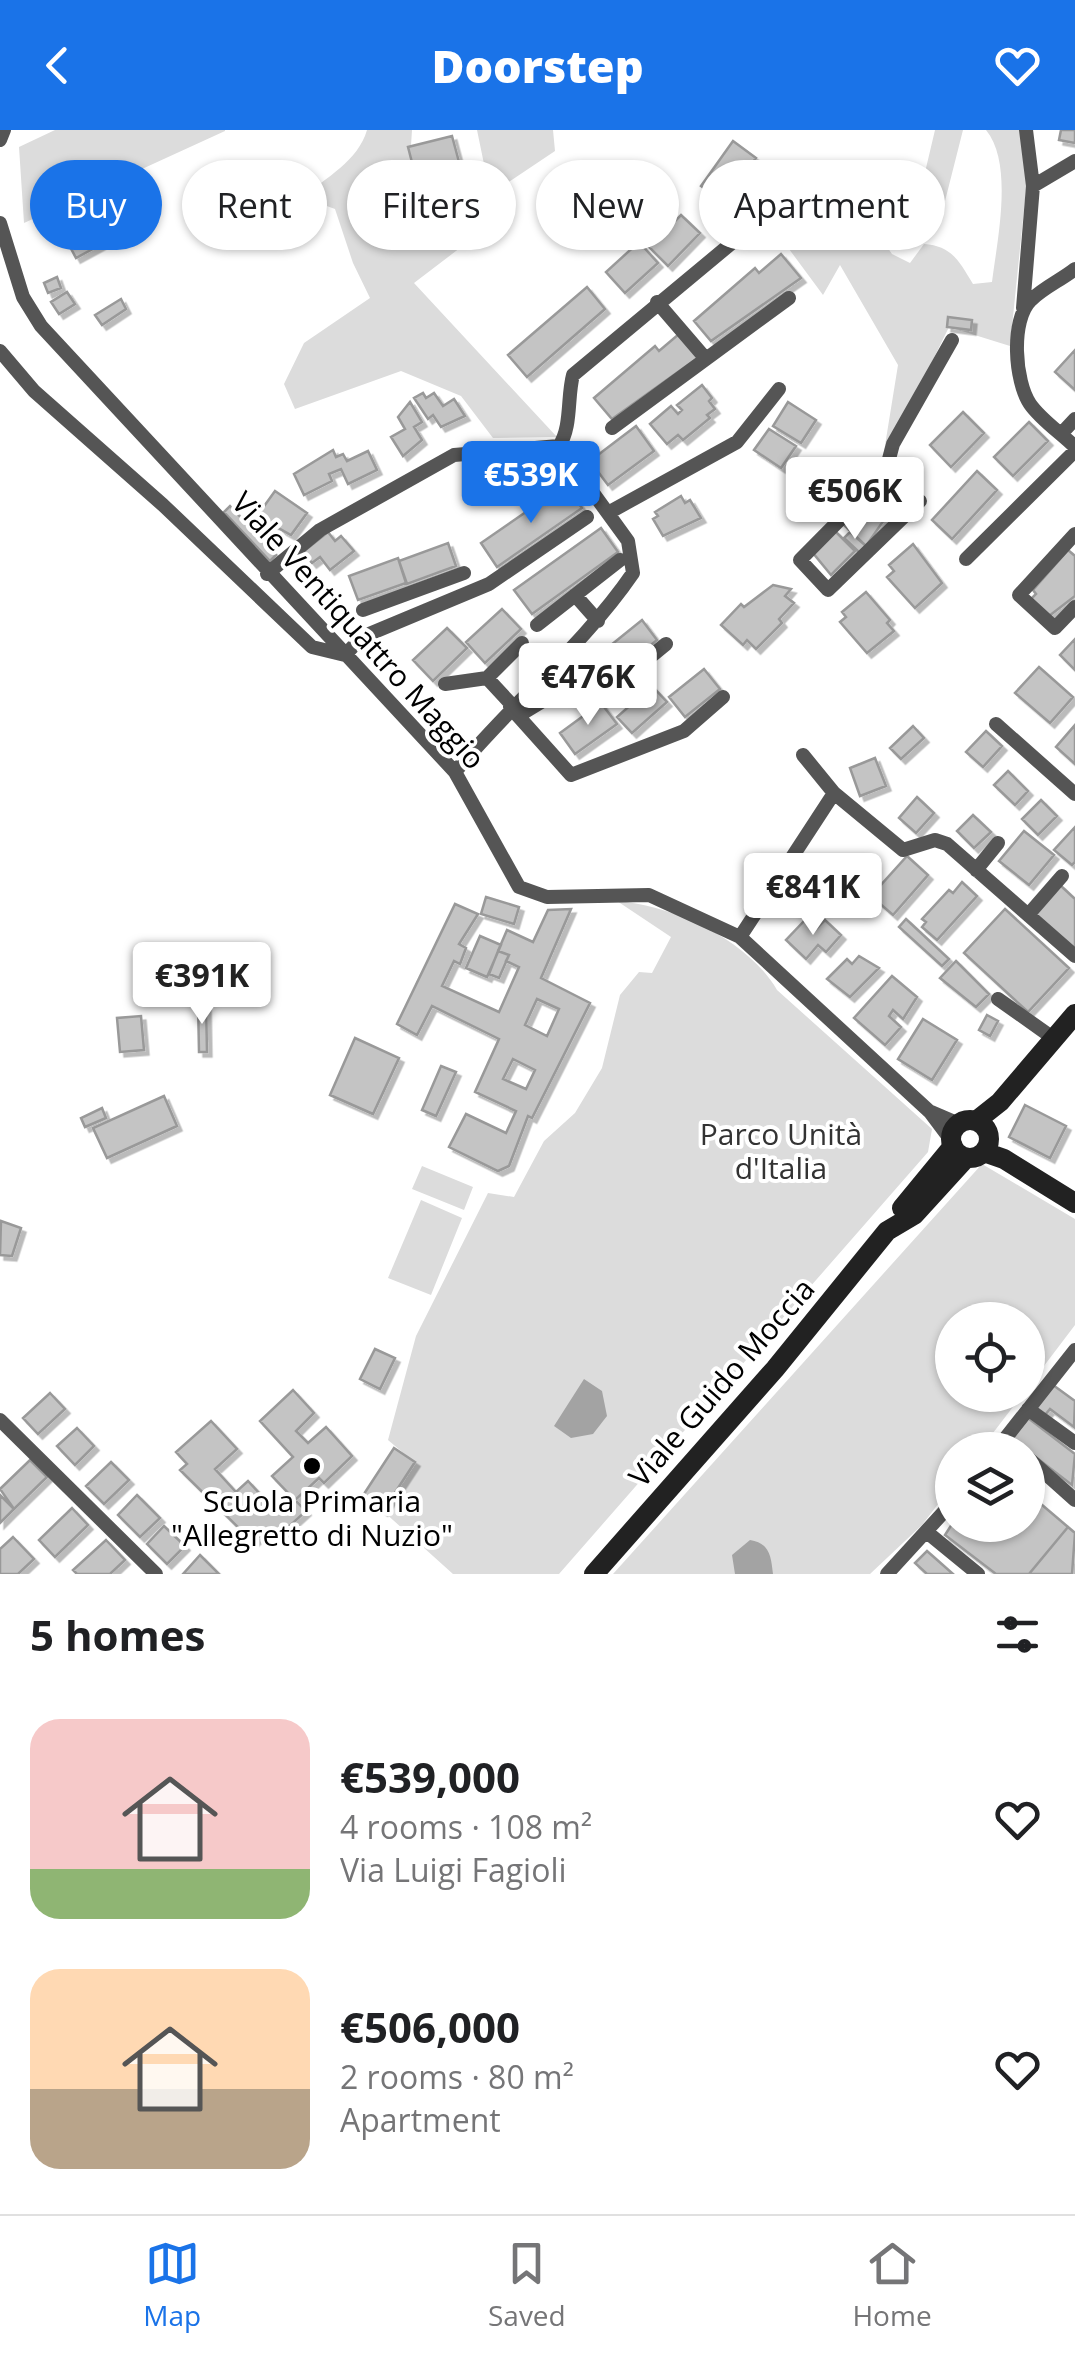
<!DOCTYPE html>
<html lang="en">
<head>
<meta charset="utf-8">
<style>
  :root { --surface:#fff; --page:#f2f2f2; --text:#202124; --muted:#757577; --line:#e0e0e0; --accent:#1a73e8 }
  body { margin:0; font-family:"Open Sans",sans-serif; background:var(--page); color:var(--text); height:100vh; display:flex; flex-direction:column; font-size:38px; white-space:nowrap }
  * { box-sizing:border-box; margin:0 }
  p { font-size:32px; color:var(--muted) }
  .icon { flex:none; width:55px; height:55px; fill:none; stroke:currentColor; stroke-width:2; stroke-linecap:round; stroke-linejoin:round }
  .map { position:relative; height:1444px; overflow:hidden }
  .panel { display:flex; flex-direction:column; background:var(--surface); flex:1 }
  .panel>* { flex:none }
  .hud { position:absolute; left:30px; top:30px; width:1015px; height:90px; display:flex; gap:20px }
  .controls { position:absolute; left:935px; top:1172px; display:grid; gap:20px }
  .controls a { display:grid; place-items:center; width:110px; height:110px; border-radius:50%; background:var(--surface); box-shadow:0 2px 8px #0004; font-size:50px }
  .price { position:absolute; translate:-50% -85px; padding:0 22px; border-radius:10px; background:#fff; color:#222; font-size:32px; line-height:65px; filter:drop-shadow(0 2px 5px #0008) }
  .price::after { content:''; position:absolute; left:50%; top:60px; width:30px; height:22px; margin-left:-15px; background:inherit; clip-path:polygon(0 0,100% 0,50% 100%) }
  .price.current { background:var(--accent); color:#fff }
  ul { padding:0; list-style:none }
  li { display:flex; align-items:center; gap:30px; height:250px; padding:0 30px }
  li span { display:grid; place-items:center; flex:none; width:280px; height:200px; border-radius:30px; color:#555 }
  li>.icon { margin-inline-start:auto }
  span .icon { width:120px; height:120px; fill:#fffc; stroke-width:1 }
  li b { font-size:42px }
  h2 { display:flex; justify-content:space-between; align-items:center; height:120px; padding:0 30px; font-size:42px }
  .chip { padding:0 35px; border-radius:45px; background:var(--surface); box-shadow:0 2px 8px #0004; font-size:35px; line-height:90px }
  .chip.current { background:var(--accent); color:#fff }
  header { display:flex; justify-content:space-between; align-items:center; height:130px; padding:0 30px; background:var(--accent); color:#fff; font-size:45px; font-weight:800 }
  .dock { display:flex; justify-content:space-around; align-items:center; height:140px; border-top:2px solid var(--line); background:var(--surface); font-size:28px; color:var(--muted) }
  .dock a { display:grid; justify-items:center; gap:5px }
  .dock .current { color:var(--accent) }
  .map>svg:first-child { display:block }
</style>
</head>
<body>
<header><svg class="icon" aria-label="back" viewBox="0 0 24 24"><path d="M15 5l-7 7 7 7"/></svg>Doorstep<svg class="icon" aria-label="heart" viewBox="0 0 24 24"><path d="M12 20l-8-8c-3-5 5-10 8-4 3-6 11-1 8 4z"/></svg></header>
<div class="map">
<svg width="1075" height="1444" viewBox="0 0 1075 1444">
  <defs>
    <filter id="shadow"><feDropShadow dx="4.5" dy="4.5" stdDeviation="0" flood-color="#0004"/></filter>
  </defs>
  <rect width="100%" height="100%" fill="#fff"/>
  <!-- green -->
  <path fill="#dcdcdc" d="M55 0H225V1L24 93 19 17Z
    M367 0H412L409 46 416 71 398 76 407 107 455 94 484 34 477 0H553L555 21 497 60 494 92 414 153 557 307 493 308 461 266 401 241 295 279 284 254 304 213 370 168 353 133 335 79 302 67C326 48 358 31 367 0Z
    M935 0H963L943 79 922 55Z
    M986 0H1022L1027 50 1010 216 949 197 882 334 898 235 840 135 823 165 758 77 781 43 847 59 892 124 910 133 924 114C952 116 959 131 973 154L992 152C997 111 1014 34 986 0Z
    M617 771C673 775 748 810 777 860L932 999 928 1022 559 1444H453L383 1381 414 1332 388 1310 416 1206 488 1063 514 1067 544 1011 575 983 602 938 620 865 639 842 652 843 671 807Z
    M982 1034 1075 1089V1195L1028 1257V1190H952V1265H1022L980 1320H952V1356L922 1395 870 1444H613Z
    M422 1036 473 1057 464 1080 412 1059Z
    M421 1070 462 1088 431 1165 388 1148Z"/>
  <!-- water -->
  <path fill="#a3a3a3" d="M584 1249 602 1261 607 1286 593 1304 571 1308 554 1296Z
    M750 1410C770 1413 771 1427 773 1444H735L732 1425Z"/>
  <!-- building -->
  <path fill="#c4c4c4" stroke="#999" stroke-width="2.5" fill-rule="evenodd" filter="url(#shadow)" d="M1061 0H1075V13L1059 10Z
    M452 6 459 32 415 44 408 17Z
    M733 11 756 28 723 73 701 56Z
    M83 84 100 115 76 128 59 96Z
    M681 85 700 103 668 136 649 117Z
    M639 112 658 133 625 163 606 142Z
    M781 124 801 148 711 211 694 191 755 138 759 143Z
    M57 147 61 158 48 163 44 153Z
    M587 157 605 179 527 247 508 225Z
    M67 162 75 174 59 184 51 172Z
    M121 169 126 179 102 195 95 185Z
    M948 187 972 190 971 200 947 197Z
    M679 204 699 227 612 289 594 268 655 216 659 221Z
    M1075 220V260L1055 242Z
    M702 255 712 268 709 271 715 279 707 285 710 288 683 310 678 305 667 314 650 294 671 276 678 284 682 280 677 275Z
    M423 263 426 268 434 263 443 276 454 269 465 286 441 297 433 285 428 289 414 268Z
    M410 272 422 292 414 297 422 310 403 326 391 307 405 299 398 287Z
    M788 272 816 290 801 313 773 296Z
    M963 282 984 303 951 337 930 315Z
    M1029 292 1048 311 1013 346 994 327Z
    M636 296 654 321 608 355 590 331Z
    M769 299 796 316 781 338 754 320Z
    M333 320 336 327 343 324 347 331 368 321 377 340 348 354 341 339 329 344 332 351 304 365 294 344Z
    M897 341 915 358 893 389 872 368Z
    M977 341 997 360 952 409 932 390Z
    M565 355 582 378 497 437 481 413Z
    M275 361 307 383 291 405 257 386Z
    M681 366 685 373 690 370 701 388 663 406 653 389 658 386 655 382Z
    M866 373 884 390 866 416 844 395Z
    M230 376 276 425 270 431 224 382Z
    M601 398 618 422 532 484 514 460Z
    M835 401 855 421 831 445 813 423Z
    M328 402 335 411 341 406 354 421 330 440 320 427 312 433 303 422Z
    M850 402 866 416 860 423 844 408Z
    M448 413 456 436 407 454 399 431Z
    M913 414 942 453 915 478 887 447 894 441 889 435Z
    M1068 420 1075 426V466L1049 486 1031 469 1036 464 1033 460Z
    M398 428 406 453 358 470 349 446Z
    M773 455 791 459 785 466 794 473 779 489 782 493 756 519 747 510 743 515 721 495 741 474 744 477Z
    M866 462 890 490 887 493 894 501 867 523 840 492 846 487 842 482Z
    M502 479 521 499 485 533 466 512Z
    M642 490 657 510 611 548 595 528Z
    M447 498 467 518 433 551 413 530Z
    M1075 509V540L1060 525Z
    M1039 537 1073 567 1050 593 1015 563Z
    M704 539 720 559 685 587 669 567Z
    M652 556 667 572 632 603 617 587Z
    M601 573 617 594 575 624 560 603Z
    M1075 595V634L1056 617Z
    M913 596 924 608 901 629 890 618Z
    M986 601 1002 616 983 637 966 622Z
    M875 628 886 656 860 666 850 638Z
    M1008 641 1028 661 1015 675 994 655Z
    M917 667 934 683 916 703 899 688Z
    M1041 670 1057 686 1038 705 1022 689Z
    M973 685 991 702 974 718 957 701Z
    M1075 697V732L1072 735 1054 720Z
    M1024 701 1054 725 1029 755 999 731Z
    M907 726 928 745 893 785 871 766Z
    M853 727 871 742 858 763 837 745Z
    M962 752 977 766 937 810 922 797 926 792 922 789 949 760 953 763Z
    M1060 755 1075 769V822L1033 784Z
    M486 767 519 777 514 794 481 784Z
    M455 774 478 784 459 814 466 818 460 834 454 831 442 856 499 882 519 837 506 831 509 825 498 821 507 800 533 812 548 780 571 779 541 848 590 873 532 988 528 986 509 1036 498 1041 449 1017 466 984 506 1003 516 981 475 962 499 909 432 876 417 905 397 894ZM537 869 559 879 547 906 525 895ZM513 929 535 940 526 959 503 949Z
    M1005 779 1069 838 1028 882 964 823Z
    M906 789 949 829 942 836 899 797Z
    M805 790 815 800 825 790 841 805 826 822 818 815 806 829 786 810Z
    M480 806 501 815 487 847 466 838Z
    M498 821 509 825 499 848 489 844Z
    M859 826 879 838 850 867 827 849 847 829 852 834Z
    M956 831 989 864 976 877 940 848Z
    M892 846 917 867 903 889 893 880 889 886 901 897 885 915 854 888Z
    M198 872H206L207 922H199Z
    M987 885 998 891 990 906 979 900Z
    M141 886 144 920 120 922 117 888Z
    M923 889 957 910 932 950 898 929Z
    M355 908 399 928 373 984 330 965Z
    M441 936 456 942 436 986 422 980Z
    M164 966 177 996 107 1028 93 998Z
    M1025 975 1066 996 1050 1028 1009 1007Z
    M102 978 106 988 85 997 81 988Z
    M1 1091 21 1098 12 1126 0 1125Z
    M375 1219 395 1228 380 1259 360 1249Z
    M1053 1255 1075 1271 1074 1297 1050 1279 1045 1285 1036 1279Z
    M293 1260 314 1283 296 1301 308 1313 326 1297 352 1326 324 1353 319 1348 295 1370 306 1381 273 1411 264 1402 253 1412 180 1340 187 1334 176 1322 211 1291 237 1319 215 1339 236 1362 248 1351 274 1379 290 1365 272 1346 293 1327 260 1291Z
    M50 1263 65 1279 38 1304 23 1288Z
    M1028 1288 1075 1324 1072 1355 1012 1309Z
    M77 1298 94 1316 75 1335 57 1316Z
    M394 1318 415 1332 383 1381 362 1367Z
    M30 1330 47 1347 14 1379 0 1359Z
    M111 1332 129 1350 104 1374 86 1356Z
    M1028 1363 1068 1397 1029 1444H996L945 1405 952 1394 984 1395 1000 1408 1010 1395H1028Z
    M0 1365 14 1379 0 1393Z
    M137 1365 160 1388 140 1407 118 1385Z
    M72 1378 88 1395 55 1427 39 1410Z
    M164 1396 185 1416 167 1434 147 1414Z
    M1068 1397 1075 1403 1072 1444H1029Z
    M13 1407 34 1429 18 1444H0V1419Z
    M106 1410 125 1430 110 1444H77L73 1440Z
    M927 1421 953 1444H927L915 1433Z
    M200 1425 219 1444H183Z"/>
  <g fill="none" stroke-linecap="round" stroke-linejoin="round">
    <!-- street -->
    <path stroke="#555" stroke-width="14" d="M0 10 4 0
      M1033 56 1075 31
      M0 93 23 167 41 196 455 642 519 757 547 767 649 765 740 807 930 982 951 1010
      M1075 139C1061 150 1043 158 1031 170 1010 190 1015 252 1030 274 1041 290 1061 303 1075 317
      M657 172 706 229
      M1023 178 1033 56 1026 0
      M0 221 34 261 163 375 312 517 345 525 362 507 489 454 587 387
      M612 298 789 168
      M1061 304 1075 289
      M559 316C572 297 567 267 573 245L763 87
      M920 371 828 460 800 430 885 344 893 314 952 210
      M608 383 737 312 779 259
      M1075 404 1019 465 1055 498 1075 477
      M966 429 1075 321
      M267 444 320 400 454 325 559 316
      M575 465 598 491
      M363 480 464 443
      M537 495 620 430
      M445 554 487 548
      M512 575 487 548 522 513
      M510 577 571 645 684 601 723 567
      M518 586 546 569 622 550 666 514
      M996 594 1075 664
      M803 625 834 663 903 720 935 710 947 714 1075 826
      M455 642C512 573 583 516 633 443L628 411 559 316
      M976 740 998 713
      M1028 785 1062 746
      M740 807 834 663
      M998 869 1053 908
      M931 982 959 994
      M1028 1279 1075 1313
      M0 1290 156 1444
      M1005 1309 1018 1320
      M996 1320 1075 1220
      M1028 1328 1075 1370
      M928 1403 978 1444
      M887 1444 952 1373"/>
    <!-- secondary -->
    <path stroke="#222" stroke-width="20" d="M951 1009a19 19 0 1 1 38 0a19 19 0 1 1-38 0Z
      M976 991 1000 972 1075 884
      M984 1022 1004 1029 1075 1073
      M902 1078 953 1016
      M594 1444 775 1239 887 1101 914 1085 966 1028"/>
  </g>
  <!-- markers -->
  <circle fill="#000" stroke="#fff" stroke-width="4" cx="312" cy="1336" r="10"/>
  <g text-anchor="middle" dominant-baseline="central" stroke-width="8" stroke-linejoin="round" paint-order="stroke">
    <!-- street labels -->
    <g font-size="30" fill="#000" stroke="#fff">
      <text transform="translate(359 500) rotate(48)">Viale Ventiquattro Maggio</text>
      <text transform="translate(721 1252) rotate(-49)">Viale Guido Moccia</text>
    </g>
    <!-- park labels -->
    <g font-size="30" fill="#333" stroke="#fff">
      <text x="781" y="1003">Parco Unità<tspan x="781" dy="34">d'Italia</tspan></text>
    </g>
    <!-- poi labels -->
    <g font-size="30" fill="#000" stroke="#fff">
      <text x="312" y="1370">Scuola Primaria<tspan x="312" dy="34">"Allegretto di Nuzio"</tspan></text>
    </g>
  </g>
</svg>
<div class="controls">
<a><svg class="icon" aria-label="locate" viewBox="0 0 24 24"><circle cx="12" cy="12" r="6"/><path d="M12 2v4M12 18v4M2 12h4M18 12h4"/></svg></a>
<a><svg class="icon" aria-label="layers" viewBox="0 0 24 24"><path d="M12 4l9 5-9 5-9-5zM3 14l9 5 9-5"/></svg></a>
</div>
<b class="price current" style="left:531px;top:396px">€539K</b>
<b class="price" style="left:855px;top:412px">€506K</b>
<b class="price" style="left:588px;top:598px">€476K</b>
<b class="price" style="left:813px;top:808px">€841K</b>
<b class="price" style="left:202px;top:897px">€391K</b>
<div class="hud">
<a class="chip current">Buy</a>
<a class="chip">Rent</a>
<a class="chip">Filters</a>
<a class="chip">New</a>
<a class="chip">Apartment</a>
</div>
</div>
<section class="panel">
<h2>5 homes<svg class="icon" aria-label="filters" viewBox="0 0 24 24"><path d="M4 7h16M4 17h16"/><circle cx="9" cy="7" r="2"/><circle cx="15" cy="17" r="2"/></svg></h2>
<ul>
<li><span style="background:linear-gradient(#f6c9c9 75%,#8fb573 0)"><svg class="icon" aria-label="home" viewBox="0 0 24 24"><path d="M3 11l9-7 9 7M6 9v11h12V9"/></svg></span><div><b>€539,000</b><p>4 rooms · 108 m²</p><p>Via Luigi Fagioli</p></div><svg class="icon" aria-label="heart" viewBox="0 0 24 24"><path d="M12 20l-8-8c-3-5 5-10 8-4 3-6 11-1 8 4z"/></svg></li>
<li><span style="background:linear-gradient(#ffd9b3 60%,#b9a48a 0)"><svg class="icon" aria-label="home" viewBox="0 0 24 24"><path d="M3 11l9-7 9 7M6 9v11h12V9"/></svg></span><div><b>€506,000</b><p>2 rooms · 80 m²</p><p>Apartment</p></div><svg class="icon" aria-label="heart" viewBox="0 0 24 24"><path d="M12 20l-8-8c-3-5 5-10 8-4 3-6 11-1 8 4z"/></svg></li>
</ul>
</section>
<nav class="dock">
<a class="current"><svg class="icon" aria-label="map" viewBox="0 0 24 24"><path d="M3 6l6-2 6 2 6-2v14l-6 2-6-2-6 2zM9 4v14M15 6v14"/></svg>Map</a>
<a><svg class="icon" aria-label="saved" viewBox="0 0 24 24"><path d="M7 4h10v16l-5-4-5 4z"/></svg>Saved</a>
<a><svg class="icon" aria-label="home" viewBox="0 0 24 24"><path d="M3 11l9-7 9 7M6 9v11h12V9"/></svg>Home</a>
</nav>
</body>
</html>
